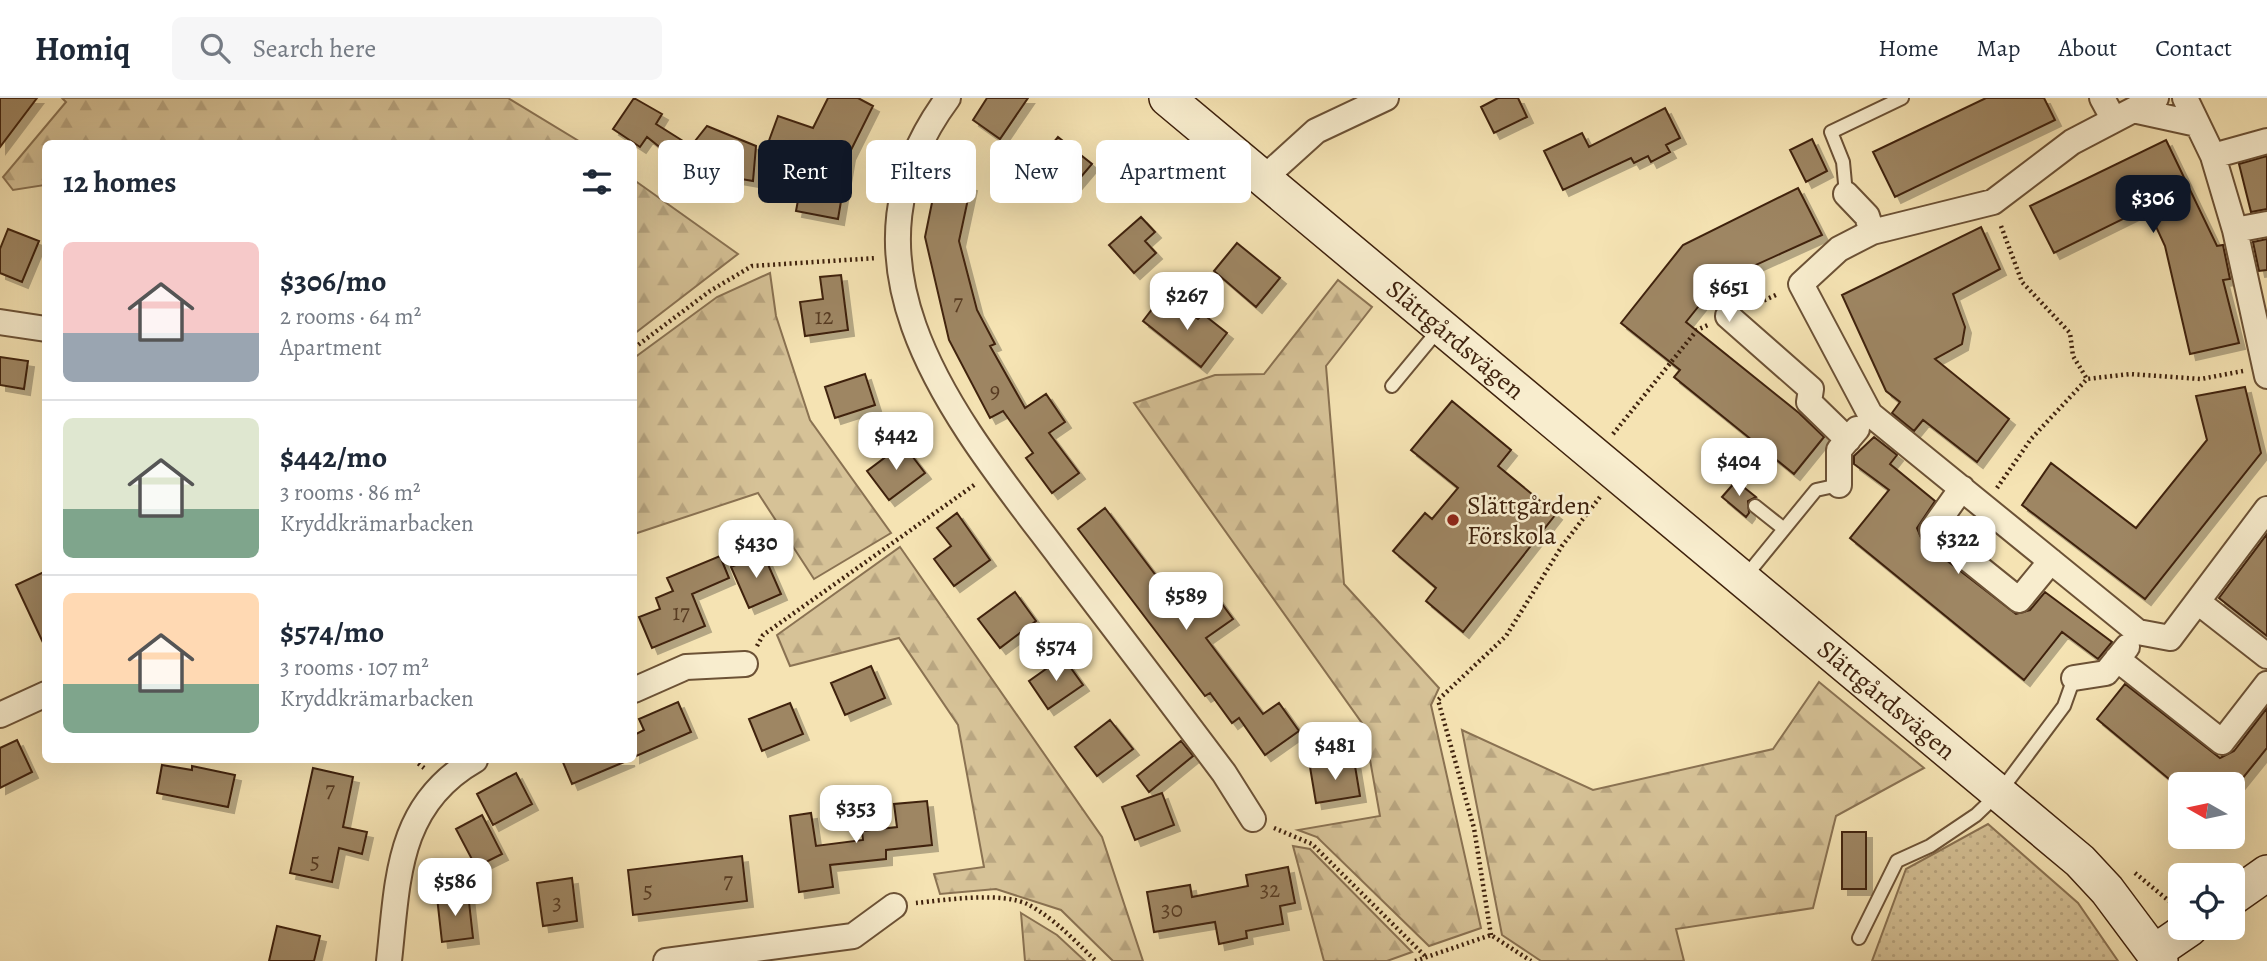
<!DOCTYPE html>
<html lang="en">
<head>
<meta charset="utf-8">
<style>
  :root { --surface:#fff; --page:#f6f6f7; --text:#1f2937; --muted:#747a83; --line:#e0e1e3; --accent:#111827 }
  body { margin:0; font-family:Alegreya,serif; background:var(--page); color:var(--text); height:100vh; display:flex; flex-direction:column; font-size:26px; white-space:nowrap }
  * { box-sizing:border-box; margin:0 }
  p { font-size:23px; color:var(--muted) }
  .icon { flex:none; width:38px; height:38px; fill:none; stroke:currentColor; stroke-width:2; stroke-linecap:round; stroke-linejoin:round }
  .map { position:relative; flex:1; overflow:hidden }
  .panel { position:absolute; left:42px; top:42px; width:595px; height:623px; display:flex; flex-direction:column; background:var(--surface); border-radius:10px; box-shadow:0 7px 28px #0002 }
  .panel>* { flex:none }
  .guide { position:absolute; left:658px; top:42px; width:665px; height:63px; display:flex; gap:14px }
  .needle { width:46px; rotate:279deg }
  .buttons { position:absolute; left:2168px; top:674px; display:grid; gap:14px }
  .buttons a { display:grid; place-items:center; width:77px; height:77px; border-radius:10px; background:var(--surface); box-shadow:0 7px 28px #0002; font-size:35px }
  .price { position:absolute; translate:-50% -60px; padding:0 16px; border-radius:14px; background:#fff; color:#222; font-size:23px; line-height:46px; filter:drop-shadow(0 2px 4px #0008) }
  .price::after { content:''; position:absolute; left:50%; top:42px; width:21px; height:16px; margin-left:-10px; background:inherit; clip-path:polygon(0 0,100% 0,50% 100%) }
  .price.selected { background:var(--accent); color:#fff }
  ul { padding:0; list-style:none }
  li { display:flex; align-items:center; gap:21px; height:175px; padding:0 21px }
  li+li { border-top:2px solid var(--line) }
  li span { display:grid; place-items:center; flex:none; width:196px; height:140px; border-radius:10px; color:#555 }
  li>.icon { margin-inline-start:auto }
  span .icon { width:84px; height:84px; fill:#fffc; stroke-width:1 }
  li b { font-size:30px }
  h2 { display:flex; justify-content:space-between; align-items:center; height:84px; padding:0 21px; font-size:30px }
  .tag { padding:0 24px; border-radius:10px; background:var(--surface); box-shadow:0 7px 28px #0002; font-size:24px; line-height:63px }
  .tag.selected { background:var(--accent); color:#fff }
  header { display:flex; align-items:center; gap:42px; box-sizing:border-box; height:98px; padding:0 35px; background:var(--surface); border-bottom:2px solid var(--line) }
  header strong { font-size:33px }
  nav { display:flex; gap:38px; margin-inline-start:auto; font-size:24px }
  .search { width:490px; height:63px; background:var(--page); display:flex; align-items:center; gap:18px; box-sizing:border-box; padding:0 24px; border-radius:10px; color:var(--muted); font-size:26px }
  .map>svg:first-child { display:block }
</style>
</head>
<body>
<header>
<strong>Homiq</strong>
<div class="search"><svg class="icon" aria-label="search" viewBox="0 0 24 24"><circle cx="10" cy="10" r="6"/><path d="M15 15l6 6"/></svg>Search here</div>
<nav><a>Home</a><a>Map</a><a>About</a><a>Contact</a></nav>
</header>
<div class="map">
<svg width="2267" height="863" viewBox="0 0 2267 863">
  <defs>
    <pattern id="grass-dots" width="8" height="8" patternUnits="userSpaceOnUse" patternTransform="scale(1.75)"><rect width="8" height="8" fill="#d6c297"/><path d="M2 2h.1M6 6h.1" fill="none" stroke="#b9a681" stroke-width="1.8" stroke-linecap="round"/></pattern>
    <pattern id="forest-firs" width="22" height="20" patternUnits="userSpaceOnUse" patternTransform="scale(1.75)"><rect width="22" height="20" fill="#d6c297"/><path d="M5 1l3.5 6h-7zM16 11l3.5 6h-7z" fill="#b9a681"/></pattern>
    <filter id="shadow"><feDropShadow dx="6" dy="6" stdDeviation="0" flood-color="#0004"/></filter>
  </defs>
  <rect width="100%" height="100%" fill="#f5e3b3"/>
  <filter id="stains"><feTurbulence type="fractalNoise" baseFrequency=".00286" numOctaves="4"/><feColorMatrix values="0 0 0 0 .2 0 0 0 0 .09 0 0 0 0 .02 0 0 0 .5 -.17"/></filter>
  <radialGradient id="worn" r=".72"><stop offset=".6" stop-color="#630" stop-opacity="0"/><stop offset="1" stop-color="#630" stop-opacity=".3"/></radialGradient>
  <!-- grass -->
  <path fill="url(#grass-dots)" stroke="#8a7252" stroke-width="2" d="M1988 726 2078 805 2118 863H1872L1906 771Z"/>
  <!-- forest -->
  <path fill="url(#forest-firs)" stroke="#8a7252" stroke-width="2" d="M62 0H508L582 45 46 46 45 87 13 92 3 79 66 4Z
    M634 82 738 156 634 236Z
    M770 175 776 218 810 322 891 435 814 481 758 395 634 436V260L717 199Z
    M1338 182 1372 209 1326 268 1344 486 1439 590 1431 607 1481 830 1429 848 1317 739 1298 732 1380 718 1364 628 1134 305 1215 277 1264 276Z
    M900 449 1102 739 1143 863H1113L1061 812 996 791 940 796 934 776 984 769 958 627 899 540 790 568 777 537Z
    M1819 584 1924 670 1836 718 1813 810 1676 831 1684 863H1541L1502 837 1462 632 1593 692 1773 651Z
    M1293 748 1310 751 1412 854 1387 863H1324Z
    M1021 815 1057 837 1085 863H1025Z"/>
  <!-- building -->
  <path fill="#9e8663" stroke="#3f220d" stroke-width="2" filter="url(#shadow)" d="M0 0H37L0 49Z
    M634 0 662 16 656 26 691 48 707 28 756 48 753 83 735 80 731 57 698 80 647 39 640 49 613 31Z
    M828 0H858L873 8 849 56 838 121 796 113 804 70 763 59 778 18 813 30Z
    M987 0H1028L1000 41 973 22Z
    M1498 0H1518L1527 19 1494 35 1481 9Z
    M1986 0H2044L2055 22 1895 99 1873 54Z
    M1665 10 1680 40 1666 47 1670 54 1651 64 1648 58 1634 65 1631 60 1563 92 1544 53 1582 35 1589 49Z
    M1058 39 1092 66 1069 93 1036 66Z
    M1812 41 1827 73 1806 84 1790 52Z
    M2166 42 2217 148 2223 147 2230 181 2223 182 2239 245 2190 256 2165 148 2147 109 2054 155 2030 108Z
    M2267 58V111L2251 114 2239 66Z
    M937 80 971 87 959 143 977 212 995 246 990 248 1025 310 1046 296 1065 324 1049 335 1079 375 1052 395 1026 360 1033 355 1003 313 990 320 949 242 925 139Z
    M1798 90 1822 137 1718 184 1686 224 1799 315 1824 339 1794 376 1674 279 1680 272 1621 225 1683 147Z
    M1141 119 1155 134 1145 143 1156 155 1134 175 1109 147Z
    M1981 129 2000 171 1953 196 1965 229 1962 246 1935 261 2009 321 1977 364 1923 322 1914 333 1892 315 1900 304 1886 293 1842 197Z
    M8 131 39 143 22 184 0 175V151Z
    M2267 141V172L2259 173 2253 144Z
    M1237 145 1280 180 1256 209 1214 173Z
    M841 177 848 232 805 238 800 204 823 201 820 179Z
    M1176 204 1198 221 1203 216 1227 235 1201 269 1143 223 1156 206 1167 215Z
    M0 259 28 263 24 291 0 287Z
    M865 276 875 307 835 320 825 289Z
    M2245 289 2261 355 2145 501 2022 407 2051 365 2136 430 2207 342 2196 298Z
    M1452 303 1511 352 1498 368 1556 416 1463 534 1426 503 1436 490 1393 453 1425 415 1432 421 1458 390 1411 352Z
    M1874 339 1897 357 1890 366 1935 403 1917 430 1923 444 2016 516 2030 512 2045 494 2112 544 2098 561 2062 534 2024 582 1850 440 1889 392 1854 366V358Z
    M903 346 925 375 889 402 867 373Z
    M1736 383 1756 399 1748 403 1749 415 1746 419 1722 399Z
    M1105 410 1182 512 1211 491 1233 521 1206 540 1263 616 1279 605 1299 633 1265 657 1239 620 1232 625 1210 595 1205 598 1078 431Z
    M957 415 990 462 954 488 934 461 951 448 937 430Z
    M2267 436V538L2219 500Z
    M763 455 781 496 749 510 731 469Z
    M720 458 729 480 692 496 705 528 652 550 639 519 660 511 656 500 673 493 667 480Z
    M46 473V551L16 487Z
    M1015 494 1036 523 1000 550 978 521Z
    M1063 559 1083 587 1048 611 1029 583Z
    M871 568 885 600 845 617 831 585Z
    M2125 586 2220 660 2234 653 2267 610V650L2238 686H2175L2097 621Z
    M678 604 691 634 634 659V637L644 632 639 621Z
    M790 605 803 636 762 653 749 621Z
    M1110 622 1133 651 1097 678 1075 649Z
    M17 642 32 674 0 690V650Z
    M1181 643 1193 658 1149 694 1137 678Z
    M562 662H629L572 686Z
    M1354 662 1360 698 1316 705 1310 669Z
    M162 667 192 672V668L235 677 228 709 157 695Z
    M313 670 353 679 343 729 367 734 362 756 339 750 332 784 290 775Z
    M516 675 532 706 493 727 477 696Z
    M1162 695 1174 727 1135 742 1122 709Z
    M927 703 932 747 886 752V761L830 767 833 789 799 794 790 718 811 715 816 748 863 742 862 733 897 729 894 706Z
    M482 717 502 756 476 769 456 731Z
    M1842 734H1866V791H1842Z
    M742 758 747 803 633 817 628 772Z
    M1288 769 1295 805 1280 808 1283 826 1246 833 1247 840 1219 846 1215 824 1154 834 1147 794 1190 787 1192 799 1248 788 1246 777Z
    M572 780 577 823 543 828 537 785Z
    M468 795 473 840 442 844 437 799Z
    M277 828 320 838 314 863H269Z"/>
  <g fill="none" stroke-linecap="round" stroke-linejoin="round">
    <!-- lane casing -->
    <g stroke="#6c5236" stroke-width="16">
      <path id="lane" d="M1846 96 1843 64 1831 34 1902 0
        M1392 288 1440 230
        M1755 408 1784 431
        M1745 479 1816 392 1839 387
        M1859 840 1897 763 1930 748 1976 717 1999 695 2064 608 2074 580"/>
    </g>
    <!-- street casing -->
    <g stroke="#6c5236" stroke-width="28">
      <path id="street" d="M948 0C823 169 959 325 1061 460 1116 532 1170 603 1224 675L1253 721
        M2102 0 2114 22
        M2156 0 2072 44 1993 104 1872 134 1839 151 1801 186 1870 316 2138 534 2170 540 2267 411
        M2185 0 2213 58 2235 132 2267 278
        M2133 12 2197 26
        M2213 58 2267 43
        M1264 80 1316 33 1386 0
        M1846 96 1867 118 1872 134
        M2235 132 2267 126
        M1728 218 1811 291 1809 304 1848 342
        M0 224 46 231
        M1839 387V352L1857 331
        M1962 390 1932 432 2019 502 2051 463
        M2198 504 2267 558
        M2117 561 2222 644 2267 586
        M2074 580 2106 575 2127 549
        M634 592 686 569 745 566
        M0 617 46 596
        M389 863C398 783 396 707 475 662
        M666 863 853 838 894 808"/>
    </g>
    <!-- secondary casing -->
    <g stroke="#3f220d" stroke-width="38">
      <g id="secondary">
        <path id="s1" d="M1167 0 2080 763 2107 792 2160 863"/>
        <path d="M2233 799 2267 775"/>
        <path d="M2155 854 2190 830"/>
      </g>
    </g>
    <!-- path -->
    <path stroke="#3f220d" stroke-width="4.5" stroke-dasharray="2 3.5" stroke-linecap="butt" d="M2001 128 2022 184 2070 235 2073 258 2087 281
      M1754 207 1778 196
      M634 250 710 193 752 168 877 160
      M1613 336 1697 232 1708 227
      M1997 390 2031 341 2087 281 2130 276 2201 281 2243 273
      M757 548 763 537 977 385
      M414 662 424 670
      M1274 730 1312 746 1426 859
      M2135 775 2174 807
      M916 805C945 802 1003 793 1029 807 1055 821 1075 843 1096 863
      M1491 837 1474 730 1438 602 1506 538 1562 448 1600 399
      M1415 863 1491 837 1531 863"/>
    <!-- lane -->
    <use href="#lane" stroke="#f8edce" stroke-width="12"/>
    <!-- street -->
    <use href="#street" stroke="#f8edce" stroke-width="24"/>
    <!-- secondary -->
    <use href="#secondary" stroke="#f8edce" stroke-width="35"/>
  </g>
  <!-- markers -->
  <circle fill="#8f2418" stroke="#f8edce" stroke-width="2.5" cx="1453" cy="422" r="7"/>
  <g text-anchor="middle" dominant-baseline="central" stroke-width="5" stroke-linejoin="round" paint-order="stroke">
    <!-- number labels -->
    <g font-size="23" fill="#573b22">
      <text x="958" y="204">7</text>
      <text x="824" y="218">12</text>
      <text x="995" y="292">9</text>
      <text x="681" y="514">17</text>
      <text x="330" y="691">7</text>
      <text x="315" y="763">5</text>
      <text x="728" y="782">7</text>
      <text x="1270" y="791">32</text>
      <text x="648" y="792">5</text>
      <text x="557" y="804">3</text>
      <text x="1172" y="811">30</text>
    </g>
    <!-- street labels -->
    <g font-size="26" fill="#3f220d" stroke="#f8edce">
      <text stroke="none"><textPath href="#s1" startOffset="376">Slättgårdsvägen</textPath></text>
      <text stroke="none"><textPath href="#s1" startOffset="938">Slättgårdsvägen</textPath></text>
    </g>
    <!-- poi labels -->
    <g font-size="26" fill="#3f220d" stroke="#f8edce" text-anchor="start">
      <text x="1467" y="407">Slättgården<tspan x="1467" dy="30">Förskola</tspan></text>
    </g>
  </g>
  <rect width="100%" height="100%" filter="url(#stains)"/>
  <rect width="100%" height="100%" fill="url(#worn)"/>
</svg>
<div class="buttons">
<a><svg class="needle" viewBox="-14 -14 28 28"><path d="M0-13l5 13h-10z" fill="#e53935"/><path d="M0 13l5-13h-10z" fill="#747a83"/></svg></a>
<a><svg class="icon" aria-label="locate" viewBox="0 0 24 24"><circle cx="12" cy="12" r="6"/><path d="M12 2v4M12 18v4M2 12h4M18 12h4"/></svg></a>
</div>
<b class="price selected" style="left:2153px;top:137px">$306</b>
<b class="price" style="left:1729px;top:226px">$651</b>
<b class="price" style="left:1187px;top:234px">$267</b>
<b class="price" style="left:896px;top:374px">$442</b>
<b class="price" style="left:1739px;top:400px">$404</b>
<b class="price" style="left:1958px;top:478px">$322</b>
<b class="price" style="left:756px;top:482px">$430</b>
<b class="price" style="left:1186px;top:534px">$589</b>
<b class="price" style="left:1056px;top:585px">$574</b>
<b class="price" style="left:1335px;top:684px">$481</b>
<b class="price" style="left:856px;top:747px">$353</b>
<b class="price" style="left:455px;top:820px">$586</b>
<div class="guide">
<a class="tag">Buy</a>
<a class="tag selected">Rent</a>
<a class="tag">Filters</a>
<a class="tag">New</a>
<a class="tag">Apartment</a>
</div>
<section class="panel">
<h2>12 homes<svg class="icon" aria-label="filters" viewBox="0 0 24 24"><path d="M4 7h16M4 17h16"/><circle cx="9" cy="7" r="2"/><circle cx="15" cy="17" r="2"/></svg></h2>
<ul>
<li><span style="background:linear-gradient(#f6c9c9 65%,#9aa5b1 0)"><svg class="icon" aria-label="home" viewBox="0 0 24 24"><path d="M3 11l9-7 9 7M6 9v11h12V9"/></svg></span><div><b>$306/mo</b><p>2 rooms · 64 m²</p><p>Apartment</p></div></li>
<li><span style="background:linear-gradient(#dfe7d0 65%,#7fa58c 0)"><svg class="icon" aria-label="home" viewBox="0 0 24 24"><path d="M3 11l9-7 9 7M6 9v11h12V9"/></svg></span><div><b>$442/mo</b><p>3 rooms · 86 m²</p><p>Kryddkrämarbacken</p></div></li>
<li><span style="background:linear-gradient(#ffd9b3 65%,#7fa58c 0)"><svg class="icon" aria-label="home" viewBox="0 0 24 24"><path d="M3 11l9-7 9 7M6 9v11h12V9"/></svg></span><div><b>$574/mo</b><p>3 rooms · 107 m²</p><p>Kryddkrämarbacken</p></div></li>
</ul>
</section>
</div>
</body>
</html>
